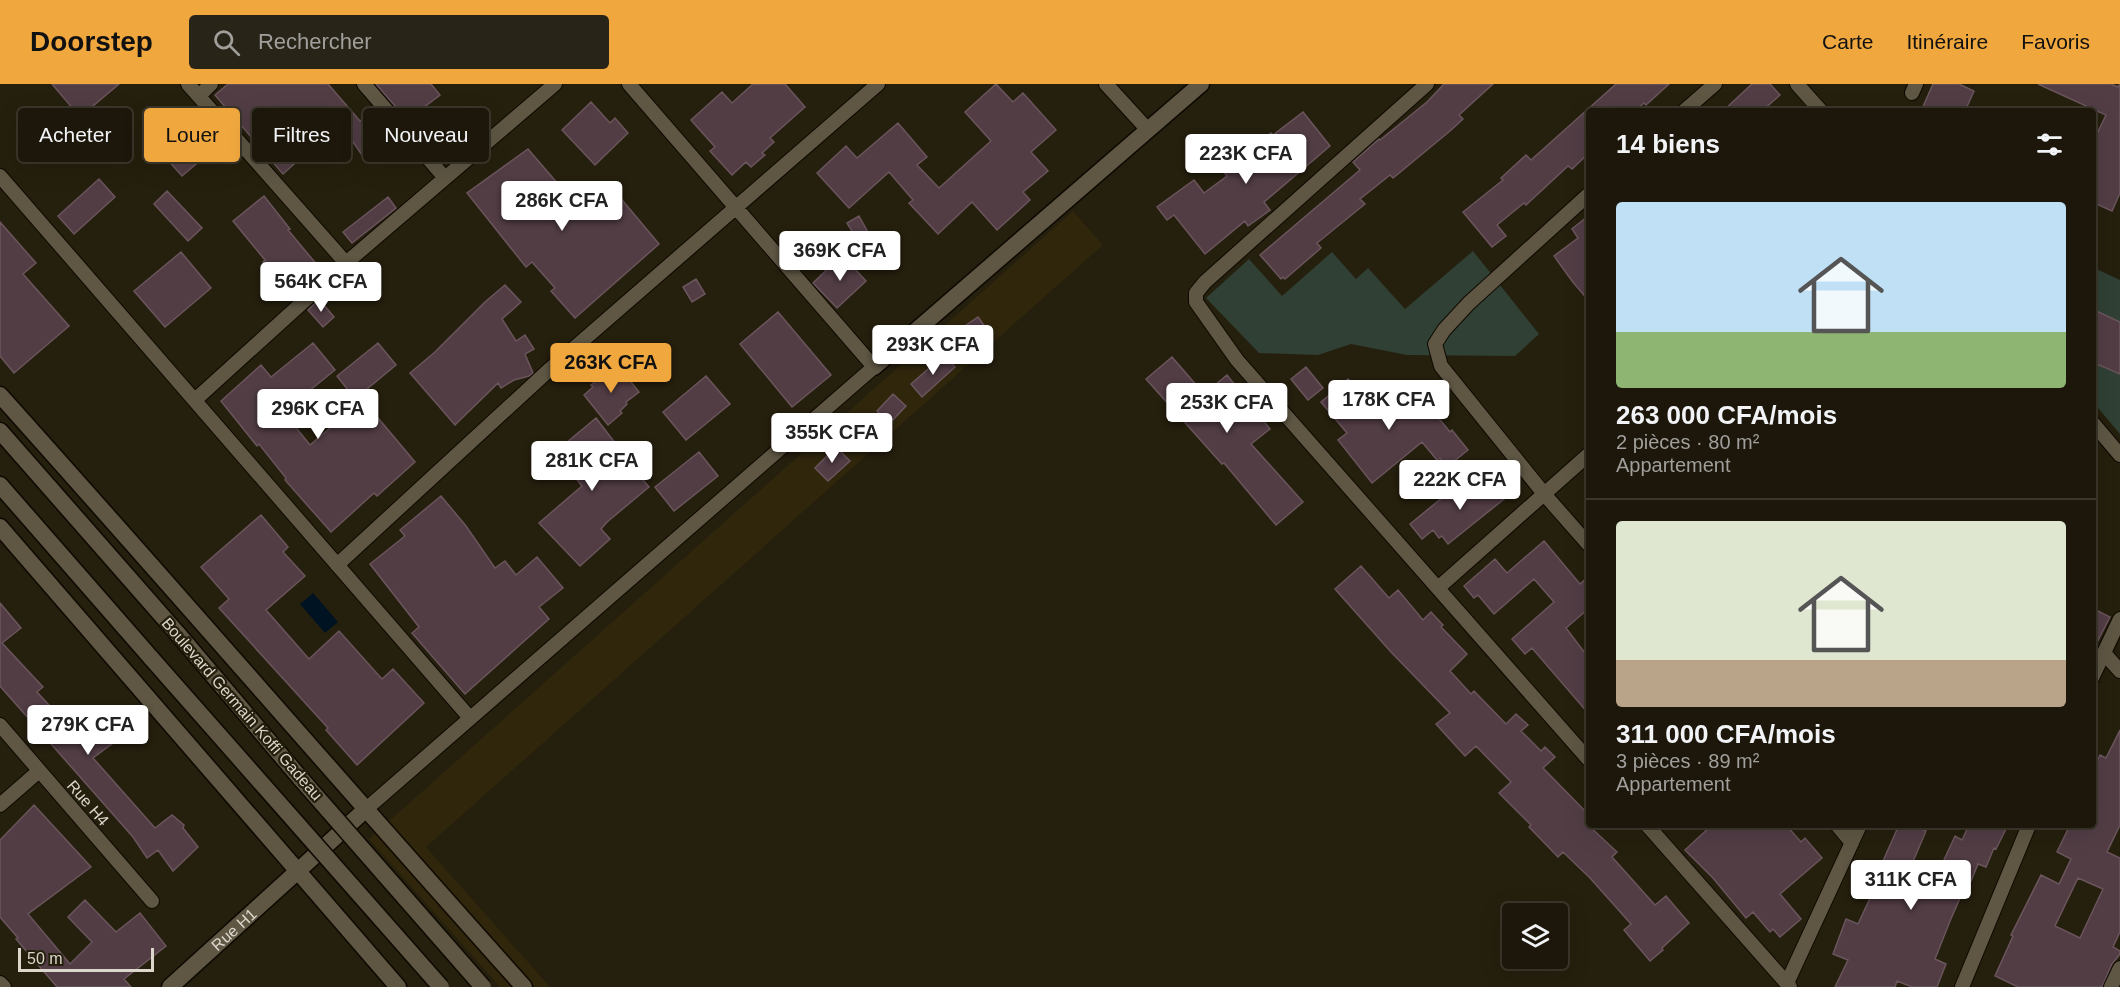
<!DOCTYPE html>
<html lang="fr">
<head>
<meta charset="utf-8">
<style>
  :root { --surface:#1c170a; --page:#292418; --text:#f1f3f6; --muted:#a09f9c; --line:#3a362b; --accent:#efa73e }
  body { margin:0; font-family:Arial,sans-serif; background:var(--page); color:var(--text); height:100vh; display:flex; flex-direction:column; font-size:22px; white-space:nowrap }
  * { box-sizing:border-box; margin:0 }
  p { font-size:20px; color:var(--muted) }
  .icon { flex:none; width:33px; height:33px; fill:none; stroke:currentColor; stroke-width:2; stroke-linecap:round; stroke-linejoin:round }
  .map { position:relative; flex:1; overflow:hidden }
  .drawer { position:absolute; left:1586px; top:24px; width:510px; height:720px; display:flex; flex-direction:column; background:var(--surface); border-radius:6px; box-shadow:0 6px 24px #0002,0 0 0 2px var(--line) }
  .drawer>* { flex:none }
  .banner { position:absolute; left:18px; top:24px; width:570px; height:54px; display:flex; gap:12px }
  .buttons { position:absolute; left:1502px; top:819px; display:grid; gap:12px }
  .buttons a { display:grid; place-items:center; width:66px; height:66px; border-radius:6px; background:var(--surface); box-shadow:0 6px 24px #0002,0 0 0 2px var(--line); font-size:30px }
  .scale { position:absolute; left:18px; bottom:15px; width:136px; box-sizing:border-box; padding-left:6px; border:3px solid #dcd7cc; border-top:0; font-size:16px; line-height:21px; white-space:nowrap; color:#dcd7cc; -webkit-text-stroke:4px #251f0d; paint-order:stroke }
  .price { position:absolute; translate:-50% -51px; padding:0 14px; border-radius:6px; background:#fff; color:#222; font-size:20px; line-height:39px; filter:drop-shadow(0 2px 3px #0008) }
  .price::after { content:''; position:absolute; left:50%; top:36px; width:18px; height:14px; margin-left:-9px; background:inherit; clip-path:polygon(0 0,100% 0,50% 100%) }
  .price.current { background:var(--accent); color:#111 }
  ul { padding:0; list-style:none }
  li { display:grid; align-content:center; gap:12px; height:318px; padding:0 30px }
  li+li { border-top:2px solid var(--line) }
  li span { display:grid; place-items:center; height:186px; border-radius:6px; color:#555 }
  li>.icon { margin-inline-start:auto }
  span .icon { width:108px; height:108px; fill:#fffc; stroke-width:1 }
  li b { font-size:26px }
  h2 { display:flex; justify-content:space-between; align-items:center; height:72px; padding:0 30px; font-size:26px }
  .tag { padding:0 21px; border-radius:6px; background:var(--surface); box-shadow:0 6px 24px #0002,0 0 0 2px var(--line); font-size:21px; line-height:54px }
  .tag.current { background:var(--accent); color:#111 }
  header { display:flex; align-items:center; gap:36px; box-sizing:border-box; height:84px; padding:0 30px; background:var(--accent); color:#111 }
  header strong { font-size:28px }
  nav { display:flex; gap:33px; margin-inline-start:auto; font-size:21px }
  .search { width:420px; height:54px; background:var(--page); display:flex; align-items:center; gap:15px; box-sizing:border-box; padding:0 21px; border-radius:6px; color:var(--muted); font-size:22px }
  .map>svg:first-child { display:block }
</style>
</head>
<body>
<header>
<strong>Doorstep</strong>
<div class="search"><svg class="icon" aria-label="search" viewBox="0 0 24 24"><circle cx="10" cy="10" r="6"/><path d="M15 15l6 6"/></svg>Rechercher</div>
<nav><a>Carte</a><a>Itinéraire</a><a>Favoris</a></nav>
</header>
<div class="map">
<svg width="2120" height="903" viewBox="0 0 2120 903">
  <rect width="100%" height="100%" fill="#251f0d"/>
  <!-- built -->
  <path fill="#2f260c" d="M1073 127 1103 161 426 763 550 903H500L369 755Z"/>
  <!-- green -->
  <path fill="#304034" d="M1473 167 1539 250 1515 272 1407 271 1351 260 1318 271 1259 269 1206 214 1249 175 1282 212 1332 168 1356 195 1368 184 1405 225Z
    M2092 183 2120 196V350L2093 318Z"/>
  <!-- water -->
  <path fill="#001323" d="M313 509 338 538 325 549 300 520Z"/>
  <!-- building -->
  <path fill="#523d45" stroke="#6b555d" stroke-width="1.5" fill-rule="evenodd" d="M52 0H119L80 33Z
    M228 0H328L360 37 365 34 383 60 364 74 340 39 283 90 215 11Z
    M376 0H431L440 11 407 36Z
    M753 0H785L805 23 770 54 774 58 762 69 765 71 751 83 746 78 732 91 710 67 715 63 691 36 722 8 732 19Z
    M996 0 1013 18 1023 9 1056 46 1031 68 1048 87 1023 108 1030 116 997 146 972 118 938 150 909 119 913 116 889 88 849 124 817 89 846 62 857 74 898 39 927 73 917 81 939 104 991 57 965 28Z
    M1444 0H1493L1459 31 1463 35 1450 47 1393 94 1390 91 1360 115 1365 120 1317 159 1321 164 1285 195 1283 193 1281 195 1260 171 1360 86 1353 78 1379 55 1380 56 1427 18Z
    M1616 0H1669L1646 21 1644 19 1635 27H1588V70L1572 85 1568 82 1526 121 1524 119 1497 141 1506 152 1492 163 1463 128 1503 96 1501 94 1526 71 1531 76Z
    M1752 0H1770L1780 11 1762 27H1723Z
    M1933 0H1959L1974 7 1965 27H1921Z
    M2038 0H2111L2118 3 2120 0V109L2112 127 2092 118V60L2106 31Z
    M591 18 610 39 615 34 628 49 595 81 562 46Z
    M1303 28 1330 62 1264 118 1270 126 1248 142 1245 137 1205 170 1174 131 1167 136 1157 123 1194 96 1204 109 1227 92 1224 88 1271 49 1273 51Z
    M199 46 215 64 182 92 166 74Z
    M528 65 589 136 618 111 659 160 575 234 551 207 555 204 532 178 526 183 467 109Z
    M99 95 115 113 74 150 58 132Z
    M167 107 202 144 188 157 154 120Z
    M264 112 290 145 288 146 323 188 293 214 263 178 265 176 233 137Z
    M388 113 396 124 352 159 343 148Z
    M859 132 869 150 858 157 847 139Z
    M1588 132V216L1572 197 1554 172 1578 154 1572 145Z
    M0 138 36 179 23 190 69 242 14 289 0 272Z
    M181 168 211 204 165 243 134 207Z
    M842 171 866 197 837 224 813 199Z
    M696 195 705 210 692 218 683 203Z
    M505 201 521 218 502 235 516 257 525 251 534 265 525 270 533 289 529 292 514 296 501 304 498 299 455 341 410 289 435 268 485 218Z
    M319 215 334 233 323 243 308 226Z
    M2092 225 2120 238V290L2092 278Z
    M778 228 831 291 792 323 740 260Z
    M978 233 992 252 974 266 959 246Z
    M313 259 335 286 288 324 294 332 289 335 310 361 363 316 415 378 377 412 374 409 331 448 285 396 286 394 259 360 257 362 221 317 261 281 271 293Z
    M378 259 396 281 355 315 337 292Z
    M944 271 955 283 922 313 911 300Z
    M1172 273 1204 310 1227 291 1270 345 1251 360 1303 418 1276 441 1224 379 1222 380 1146 295Z
    M617 280 639 308 626 318 627 320 620 327 622 329 608 341 584 311 593 303 591 301Z
    M1306 283 1323 304 1308 316 1291 295Z
    M706 292 730 320 686 356 663 328Z
    M1348 295 1359 308 1363 305 1389 335 1419 310 1450 348 1452 346 1468 366 1447 383 1440 374 1437 376 1422 358 1372 399 1338 356 1347 349 1321 318Z
    M893 310 906 322 890 339 877 327Z
    M596 334 619 364 618 366 649 403 607 438 601 445 610 455 580 482 539 439 582 402 555 368Z
    M836 363 850 377 828 397 815 384Z
    M699 368 718 392 674 427 655 403Z
    M1493 390 1509 411 1448 460 1442 452 1439 454 1433 446 1422 455 1410 440 1448 409 1457 420Z
    M441 412 466 442 495 484 505 477 516 491 537 473 563 504 539 523 549 535 465 610 412 549 419 543 370 480 405 452 400 446Z
    M261 431 288 463 283 468 305 492 266 526 309 575 339 547 382 595 393 585 424 619 357 681 326 646 328 644 219 524 229 515 201 483Z
    M1544 457 1580 500 1588 493V525L1566 544 1588 573V629L1532 564 1525 570 1512 555 1554 518 1534 495 1494 530 1478 511 1474 514 1464 502 1495 475 1507 489Z
    M1361 482 1389 514 1398 506 1423 536 1431 528 1443 541 1441 543 1467 570 1450 587 1471 610 1474 607 1506 640 1516 630 1528 641 1521 647 1541 667 1545 663 1555 673 1543 684 1588 730V741L1617 768 1612 773 1655 821 1666 812 1689 839 1662 864 1663 866 1650 877 1624 846 1631 840 1590 794 1563 768 1558 773 1529 743 1531 741 1499 709 1511 698 1476 662 1465 672 1436 640 1450 629 1391 568 1335 505Z
    M0 519 21 544 2 559 43 603 37 608 71 645 95 627 117 656 93 674 155 744 172 731 184 741 183 744 198 763 173 787 158 766 147 774 133 753 0 602Z
    M2092 524 2110 533 2092 568Z
    M2120 646V741L2107 768 2120 774V848L2113 863 2120 867V870L2112 880 2102 903H2018L1995 892 2013 852 2011 851 2041 791 2059 800 2071 775 2057 768 2070 741H2092V688L2100 671 2106 674ZM2078 794 2103 805 2080 854 2055 842Z
    M34 721 91 783 28 830 70 880 92 858 68 833 85 816 116 848 140 829 166 862 124 895 131 903H57L16 855 18 854 0 833V756Z
    M1712 741H1786L1801 758 1805 754 1822 774 1780 810 1801 835 1780 853 1773 845 1770 848 1753 828 1746 834 1713 794 1685 766Z
    M1899 741H1913L1926 747 1912 780 1937 791 1955 752 1962 756 1969 741H2008L1996 765 1994 764 1986 783 1978 780 1971 797 1968 796 1950 837 1935 875 1946 880 1937 903H1912L1897 897 1895 903H1835L1848 876 1833 870 1846 835 1858 840 1878 797 1875 795Z"/>
  <g fill="none" stroke-linecap="round" stroke-linejoin="round">
    <!-- minor casing -->
    <g stroke="#0e0900" stroke-width="16">
      <path id="minor" d="M188 0 346 179
        M364 0 445 94
        M1106 0 1148 46
        M1427 0 1205 198 1196 209V218L1237 276 1588 675
        M1797 0 1821 27
        M1912 9 1916 0
        M199 12 211 0
        M1684 27 1715 0
        M0 92 470 634
        M1588 111 1469 219 1444 246 1435 260 1441 282 1545 411 1588 460
        M195 316 346 179 555 0
        M2092 338 2120 371
        M337 481 550 285 878 0
        M1438 504 1588 371
        M2104 569 2120 587
        M2092 594 2120 535
        M0 641 152 817
        M0 721 39 687
        M365 726 874 283 629 0
        M1647 741 1790 903
        M1837 741 1852 759
        M0 899 4 903
        M1787 899 1860 741
        M1962 903 2029 741
        M2111 903 2120 884"/>
    </g>
    <!-- tertiary casing -->
    <g stroke="#0e0900" stroke-width="19">
      <g id="tertiary">
        <path d="M874 283 1201 0"/>
        <path id="s1" d="M170 903 365 726"/>
      </g>
    </g>
    <!-- secondary casing -->
    <g stroke="#0e0900" stroke-width="19">
      <path id="secondary" d="M0 311C176 507 348 707 524 903
        M0 347 178 550
        M0 401 152 575
        M0 443 398 903"/>
    </g>
    <!-- minor -->
    <use href="#minor" stroke="#5f5744" stroke-width="14"/>
    <!-- tertiary -->
    <use href="#tertiary" stroke="#5f5744" stroke-width="16"/>
    <!-- secondary -->
    <use href="#secondary" stroke="#5f5744" stroke-width="16"/>
    <!-- secondary-bridge casing -->
    <g stroke="#0e0900" stroke-width="19" stroke-linecap="butt">
      <path id="secondary-bridge" d="M178 550 301 695 483 903
        M152 575 441 903"/>
    </g>
    <!-- secondary-bridge -->
    <use href="#secondary-bridge" stroke="#5f5744" stroke-width="16"/>
  </g>
  <g text-anchor="middle" dominant-baseline="central" stroke-width="4.5" stroke-linejoin="round" paint-order="stroke">
    <!-- street labels -->
    <g font-size="16" fill="#dcd7cc" stroke="#251f0d">
      <text transform="translate(242 625) rotate(49)">Boulevard Germain Koffi Gadeau</text>
      <text transform="translate(88 719) rotate(49)">Rue H4</text>
      <text stroke="none"><textPath href="#s1" startOffset="86">Rue H1</textPath></text>
    </g>
  </g>
</svg>
<div class="buttons">
<a><svg class="icon" aria-label="layers" viewBox="0 0 24 24"><path d="M12 4l9 5-9 5-9-5zM3 14l9 5 9-5"/></svg></a>
</div>
<div class="scale">50 m</div>
<b class="price" style="left:1246px;top:101px">223K CFA</b>
<b class="price" style="left:562px;top:148px">286K CFA</b>
<b class="price" style="left:840px;top:198px">369K CFA</b>
<b class="price" style="left:321px;top:229px">564K CFA</b>
<b class="price" style="left:933px;top:292px">293K CFA</b>
<b class="price current" style="left:611px;top:310px">263K CFA</b>
<b class="price" style="left:1389px;top:347px">178K CFA</b>
<b class="price" style="left:1227px;top:350px">253K CFA</b>
<b class="price" style="left:318px;top:356px">296K CFA</b>
<b class="price" style="left:832px;top:380px">355K CFA</b>
<b class="price" style="left:592px;top:408px">281K CFA</b>
<b class="price" style="left:1460px;top:427px">222K CFA</b>
<b class="price" style="left:88px;top:672px">279K CFA</b>
<b class="price" style="left:1911px;top:827px">311K CFA</b>
<div class="banner">
<a class="tag">Acheter</a>
<a class="tag current">Louer</a>
<a class="tag">Filtres</a>
<a class="tag">Nouveau</a>
</div>
<section class="drawer">
<h2>14 biens<svg class="icon" aria-label="filters" viewBox="0 0 24 24"><path d="M4 7h16M4 17h16"/><circle cx="9" cy="7" r="2"/><circle cx="15" cy="17" r="2"/></svg></h2>
<ul>
<li><span style="background:linear-gradient(#bfe0f5 70%,#8fb573 0)"><svg class="icon" aria-label="home" viewBox="0 0 24 24"><path d="M3 11l9-7 9 7M6 9v11h12V9"/></svg></span><div><b>263 000 CFA/mois</b><p>2 pièces · 80 m²</p><p>Appartement</p></div></li>
<li><span style="background:linear-gradient(#dfe7d0 75%,#b9a48a 0)"><svg class="icon" aria-label="home" viewBox="0 0 24 24"><path d="M3 11l9-7 9 7M6 9v11h12V9"/></svg></span><div><b>311 000 CFA/mois</b><p>3 pièces · 89 m²</p><p>Appartement</p></div></li>
</ul>
</section>
</div>
</body>
</html>
